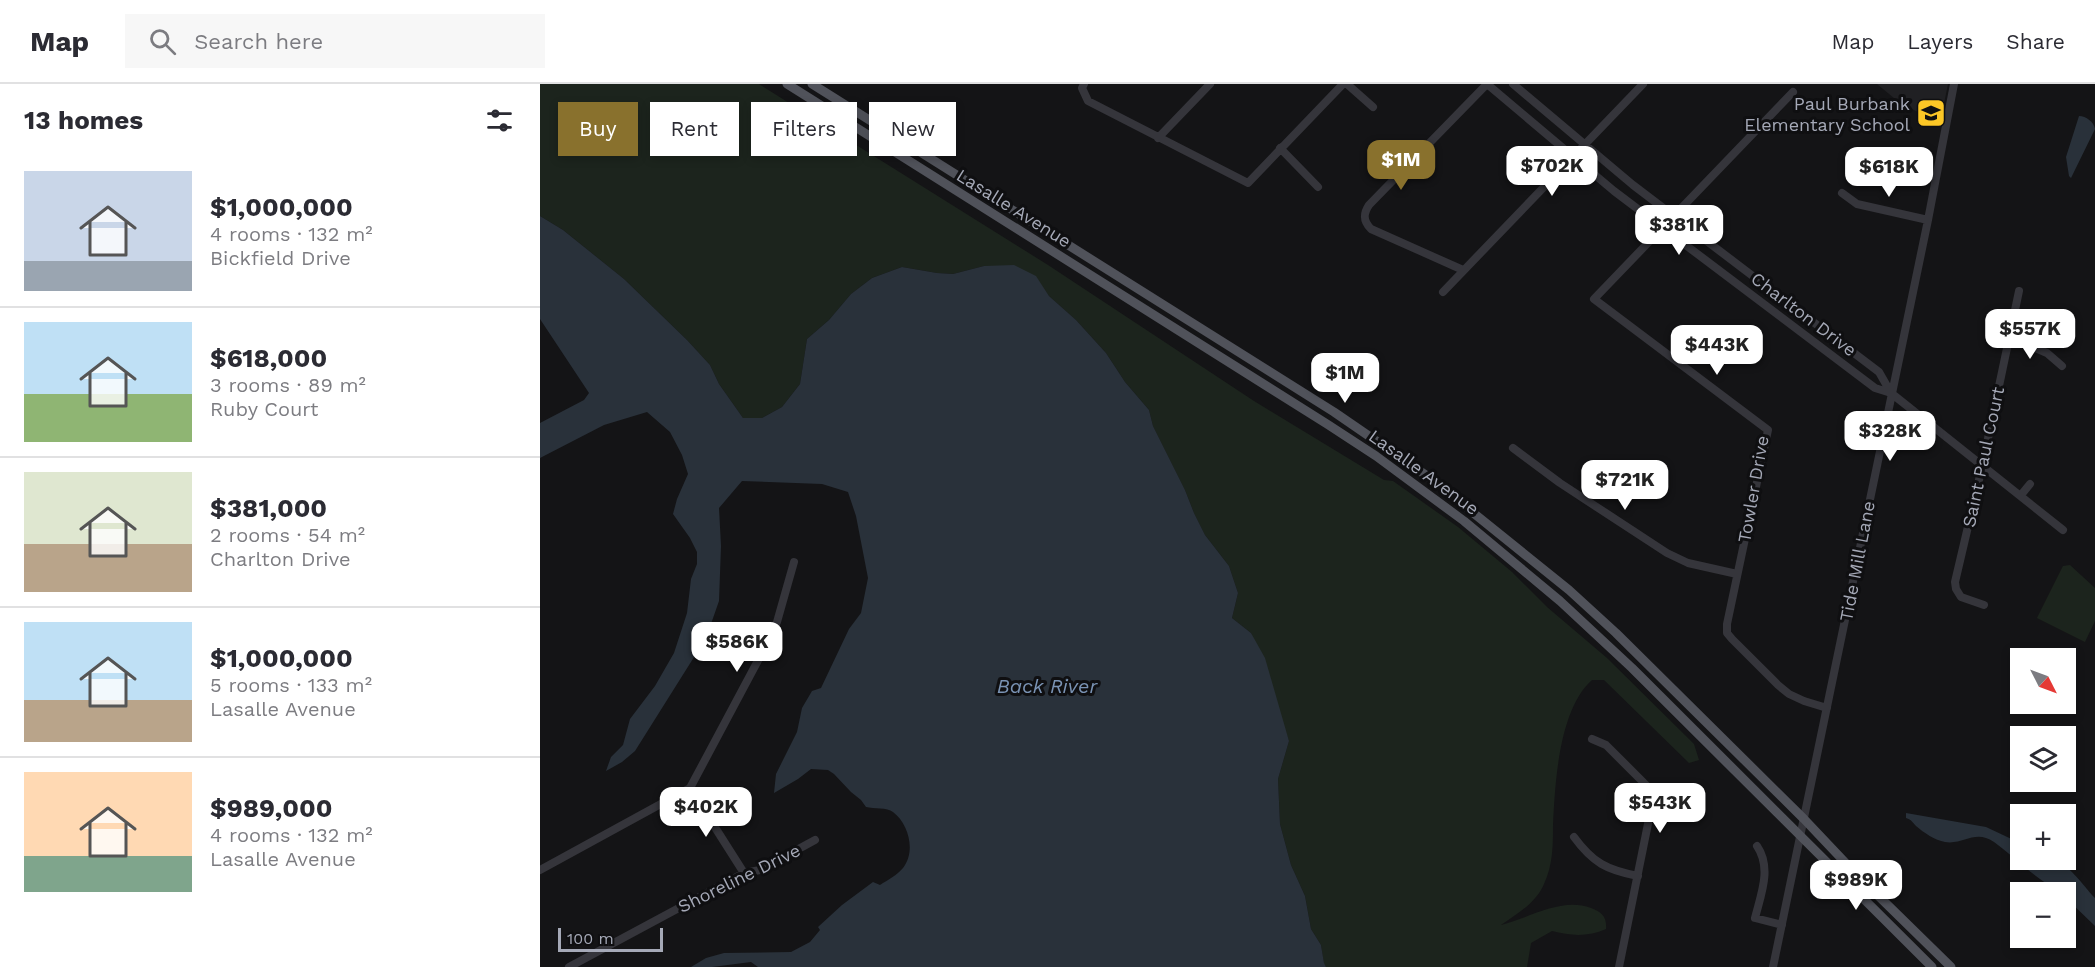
<!DOCTYPE html>
<html lang="en">
<head>
<meta charset="utf-8">
<style>
  :root { --surface:#fff; --page:#f7f7f7; --text:#2b2b33; --muted:#7c7c81; --line:#e1e1e2; --accent:#89712d }
  body { margin:0; font-family:"Work Sans",sans-serif; background:var(--page); color:var(--text); height:100vh; display:flex; flex-direction:column; font-size:22px; white-space:nowrap }
  * { box-sizing:border-box; margin:0 }
  p { font-size:20px; color:var(--muted) }
  .icon { flex:none; width:33px; height:33px; fill:none; stroke:currentColor; stroke-width:2; stroke-linecap:round; stroke-linejoin:round }
  .map { position:relative; flex:1; overflow:hidden }
  .sheet { display:flex; flex-direction:column; background:var(--surface); width:540px }
  .sheet>* { flex:none }
  .hud { position:absolute; left:18px; top:18px; width:570px; height:54px; display:flex; gap:12px }
  .needle { width:39px; rotate:132deg }
  .controls { position:absolute; left:1470px; top:564px; display:grid; gap:12px }
  .controls a { display:grid; place-items:center; width:66px; height:66px; border-radius:0px; background:var(--surface); box-shadow:0 3px 9px #0003; font-size:30px }
  .scale { position:absolute; left:18px; bottom:15px; width:105px; box-sizing:border-box; padding-left:6px; border:3px solid #a5a9b7; border-top:0; font-size:16px; line-height:21px; white-space:nowrap; color:#a5a9b7; -webkit-text-stroke:4px #0f0f11; paint-order:stroke }
  .price { position:absolute; translate:-50% -51px; padding:0 14px; border-radius:12px; background:#fff; color:#222; font-size:20px; line-height:39px; filter:drop-shadow(0 2px 3px #0008) }
  .price::after { content:''; position:absolute; left:50%; top:36px; width:18px; height:14px; margin-left:-9px; background:inherit; clip-path:polygon(0 0,100% 0,50% 100%) }
  .price.active { background:var(--accent); color:#fff }
  ul { padding:0; list-style:none }
  li { display:flex; align-items:center; gap:18px; height:150px; padding:0 24px }
  li+li { border-top:2px solid var(--line) }
  li span { display:grid; place-items:center; flex:none; width:168px; height:120px; border-radius:0px; color:#555 }
  li>.icon { margin-inline-start:auto }
  span .icon { width:72px; height:72px; fill:#fffc; stroke-width:1 }
  li b { font-size:26px }
  h2 { display:flex; justify-content:space-between; align-items:center; height:72px; padding:0 24px; font-size:26px }
  .tag { padding:0 21px; border-radius:0px; background:var(--surface); box-shadow:0 3px 9px #0003; font-size:21px; line-height:54px }
  .tag.active { background:var(--accent); color:#fff }
  header { display:flex; align-items:center; gap:36px; box-sizing:border-box; height:84px; padding:0 30px; background:var(--surface); border-bottom:2px solid var(--line) }
  header strong { font-size:28px }
  nav { display:flex; gap:33px; margin-inline-start:auto; font-size:21px }
  .search { width:420px; height:54px; background:var(--page); display:flex; align-items:center; gap:15px; box-sizing:border-box; padding:0 21px; border-radius:0px; color:var(--muted); font-size:22px }
  main { display:flex; flex:1; min-height:0 }
  .map>svg:first-child { display:block }
</style>
</head>
<body>
<header>
<strong>Map</strong>
<div class="search"><svg class="icon" aria-label="search" viewBox="0 0 24 24"><circle cx="10" cy="10" r="6"/><path d="M15 15l6 6"/></svg>Search here</div>
<nav><a>Map</a><a>Layers</a><a>Share</a></nav>
</header>
<main>
<section class="sheet">
<h2>13 homes<svg class="icon" aria-label="filters" viewBox="0 0 24 24"><path d="M4 7h16M4 17h16"/><circle cx="9" cy="7" r="2"/><circle cx="15" cy="17" r="2"/></svg></h2>
<ul>
<li><span style="background:linear-gradient(#c9d6e8 75%,#9aa5b1 0)"><svg class="icon" aria-label="home" viewBox="0 0 24 24"><path d="M3 11l9-7 9 7M6 9v11h12V9"/></svg></span><div><b>$1,000,000</b><p>4 rooms · 132 m²</p><p>Bickfield Drive</p></div></li>
<li><span style="background:linear-gradient(#bfe0f5 60%,#8fb573 0)"><svg class="icon" aria-label="home" viewBox="0 0 24 24"><path d="M3 11l9-7 9 7M6 9v11h12V9"/></svg></span><div><b>$618,000</b><p>3 rooms · 89 m²</p><p>Ruby Court</p></div></li>
<li><span style="background:linear-gradient(#dfe7d0 60%,#b9a48a 0)"><svg class="icon" aria-label="home" viewBox="0 0 24 24"><path d="M3 11l9-7 9 7M6 9v11h12V9"/></svg></span><div><b>$381,000</b><p>2 rooms · 54 m²</p><p>Charlton Drive</p></div></li>
<li><span style="background:linear-gradient(#bfe0f5 65%,#b9a48a 0)"><svg class="icon" aria-label="home" viewBox="0 0 24 24"><path d="M3 11l9-7 9 7M6 9v11h12V9"/></svg></span><div><b>$1,000,000</b><p>5 rooms · 133 m²</p><p>Lasalle Avenue</p></div></li>
<li><span style="background:linear-gradient(#ffd9b3 70%,#7fa58c 0)"><svg class="icon" aria-label="home" viewBox="0 0 24 24"><path d="M3 11l9-7 9 7M6 9v11h12V9"/></svg></span><div><b>$989,000</b><p>4 rooms · 132 m²</p><p>Lasalle Avenue</p></div></li>
</ul>
</section>
<div class="map">
<svg width="1555" height="883" viewBox="0 0 1555 883">
  <rect width="100%" height="100%" fill="#141416"/>
  <!-- built -->
  <path fill="#202023" d="M1337 0H1408L1400 39 1360 19Z"/>
  <!-- green -->
  <path fill="#1c241d" d="M0 0H219L508 181 714 317 844 396 853 397 918 443 972 488 1007 523 1067 574 1154 660 1159 676 1149 679 1064 596H1052C1019 625 1015 699 1013 741 1013 761 1013 781 1004 800 996 819 977 830 961 841 990 834 1021 813 1051 824 1062 828 1067 833 1066 845 1048 853 1031 852 1012 847L991 859 987 883H786L784 880 781 861 771 845 765 812 751 781 740 740 738 695 749 657 711 549 692 534 698 509 689 482 665 451 654 429 645 406 613 342 609 326 585 298 566 269 536 236 509 212 495 192 444 182 413 190 397 189 362 183 332 194 311 210 289 236 267 255 260 300 242 323 222 334H203L179 300 170 281 147 256 84 195 23 146 0 132Z
    M1530 481 1555 504V537L1545 558 1497 534 1523 482Z"/>
  <!-- water -->
  <path fill="#29313a" d="M1539 32C1546 32 1554 38 1555 45L1531 94 1529 92 1526 73Z
    M0 132 23 146 84 195 147 256 170 281 179 300 203 334H222L242 323 260 300 267 255 289 236 311 210 332 194 362 183 397 189 413 190 444 182 474 181 496 192 509 212 536 236 566 269 585 298 609 326 613 342 645 406 654 429 665 451 689 482 698 509 692 534 711 549 725 574 749 657 738 695 740 740 751 781 765 812 771 845 781 861 784 879 786 883H218L211 878 172 883H151L166 874 184 869 251 868 270 858 280 846 278 843 302 821 333 798 340 801C348 796 357 791 363 784 376 768 369 740 353 728 347 723 334 725 326 723L321 716 311 708 294 690 288 686 271 685 258 695 234 709 236 690 257 648 262 624 272 607 281 604 309 545 321 529 328 494 316 432 308 408 282 400 202 397 179 424 181 462 179 517 172 537 161 562 95 667 82 678 66 687 71 673 83 661 90 635 115 602 134 569 147 529 151 495 157 480V468L150 454 133 430 137 415 148 390 142 371 130 348 107 328 64 341 0 374V339L44 316 49 309 0 235Z
    M1366 729 1446 743 1480 759V776C1490 776 1501 774 1510 776 1529 778 1542 801 1555 814V842L1527 815 1526 808C1509 808 1470 769 1454 758 1435 745 1424 761 1405 758 1395 756 1384 749 1376 742 1372 738 1372 736 1366 734Z"/>
  <g fill="none" stroke-linecap="round" stroke-linejoin="round">
    <!-- minor -->
    <path stroke="#35353b" stroke-width="8" d="M544 0 542 4 548 17 708 99 803 0
      M807 0 833 23
      M947 0 1074 107 1335 304 1351 309 1523 446
      M973 0 1093 101 1339 288 1351 309
      M1253 8 1054 215 1228 346 1187 540V549L1192 555 1238 601 1249 610 1264 617 1287 624
      M618 54 670 0
      M740 64 778 103
      M1302 109 1317 120 1388 136
      M923 186 831 145C823 137 823 130 829 121L947 0
      M903 208 1103 0
      M1469 253 1507 269 1522 282
      M973 364 1020 399 1127 469 1148 479 1197 490
      M1481 411 1490 400
      M1444 521 1421 513 1416 505 1415 498 1442 383 1479 207
      M1052 655 1066 661 1108 703 1113 715 1079 883
      M150 704 229 556 237 538 254 478
      M150 704 204 789
      M1034 753C1053 779 1067 786 1098 792
      M1217 762C1232 784 1221 810 1215 834L1242 841
      M0 786 150 704
      M29 883 204 789 220 786 275 756
      M1233 883 1388 136 1414 0"/>
    <!-- major -->
    <path stroke="#50525a" stroke-width="9" d="M247 0 787 340 836 372 924 437 1020 517 1092 584 1392 883
      M272 0 794 328 890 394 1029 506 1076 549 1264 735 1317 791 1411 883"/>
  </g>
  <!-- icons -->
  <defs>
    <g id="school-square" transform="scale(1.5)"><rect x="-9" y="-9" width="18" height="18" rx="4" fill="#fcc726" stroke="#0f0f11"/><path d="M0-5L7-2L0 1L-7-2ZM-4 1L0 2.5L4 1V4Q0 6-4 4Z" fill="#111"/></g>
  </defs>
  <g fill-rule="evenodd">
    <use href="#school-square" x="1391" y="29"/>
  </g>
  <g text-anchor="middle" dominant-baseline="central" stroke-width="6" stroke-linejoin="round" paint-order="stroke">
    <!-- poi labels -->
    <g font-size="18" fill="#a5a9b7" stroke="#0f0f11" text-anchor="end">
      <text x="1370" y="19">Paul Burbank<tspan x="1370" dy="21">Elementary School</tspan></text>
    </g>
    <!-- street labels -->
    <g font-size="18" fill="#a5a9b7" stroke="#0f0f11">
      <text transform="translate(474 124) rotate(32)">Lasalle Avenue</text>
      <text transform="translate(1264 230) rotate(37)">Charlton Drive</text>
      <text transform="translate(1443 373) rotate(-78)">Saint Paul Court</text>
      <text transform="translate(884 388) rotate(36)">Lasalle Avenue</text>
      <text transform="translate(1213 405) rotate(-80)">Towler Drive</text>
      <text transform="translate(1317 477) rotate(-79)">Tide Mill Lane</text>
      <text transform="translate(199 794) rotate(-26)">Shoreline Drive</text>
    </g>
    <!-- water labels -->
    <g font-size="20" font-style="italic" fill="#7a93b4" stroke="#0f0f11">
      <text x="507" y="602">Back River</text>
    </g>
  </g>
</svg>
<div class="controls">
<a><svg class="needle" viewBox="-14 -14 28 28"><path d="M0-13l5 13h-10z" fill="#e53935"/><path d="M0 13l5-13h-10z" fill="#7c7c81"/></svg></a>
<a><svg class="icon" aria-label="layers" viewBox="0 0 24 24"><path d="M12 4l9 5-9 5-9-5zM3 14l9 5 9-5"/></svg></a>
<a>+</a>
<a>−</a>
</div>
<div class="scale">100 m</div>
<b class="price active" style="left:861px;top:107px">$1M</b>
<b class="price" style="left:1012px;top:113px">$702K</b>
<b class="price" style="left:1349px;top:114px">$618K</b>
<b class="price" style="left:1139px;top:172px">$381K</b>
<b class="price" style="left:1490px;top:276px">$557K</b>
<b class="price" style="left:1177px;top:292px">$443K</b>
<b class="price" style="left:805px;top:320px">$1M</b>
<b class="price" style="left:1350px;top:378px">$328K</b>
<b class="price" style="left:1085px;top:427px">$721K</b>
<b class="price" style="left:197px;top:589px">$586K</b>
<b class="price" style="left:1120px;top:750px">$543K</b>
<b class="price" style="left:166px;top:754px">$402K</b>
<b class="price" style="left:1316px;top:827px">$989K</b>
<div class="hud">
<a class="tag active">Buy</a>
<a class="tag">Rent</a>
<a class="tag">Filters</a>
<a class="tag">New</a>
</div>
</div>
</main>
</body>
</html>
